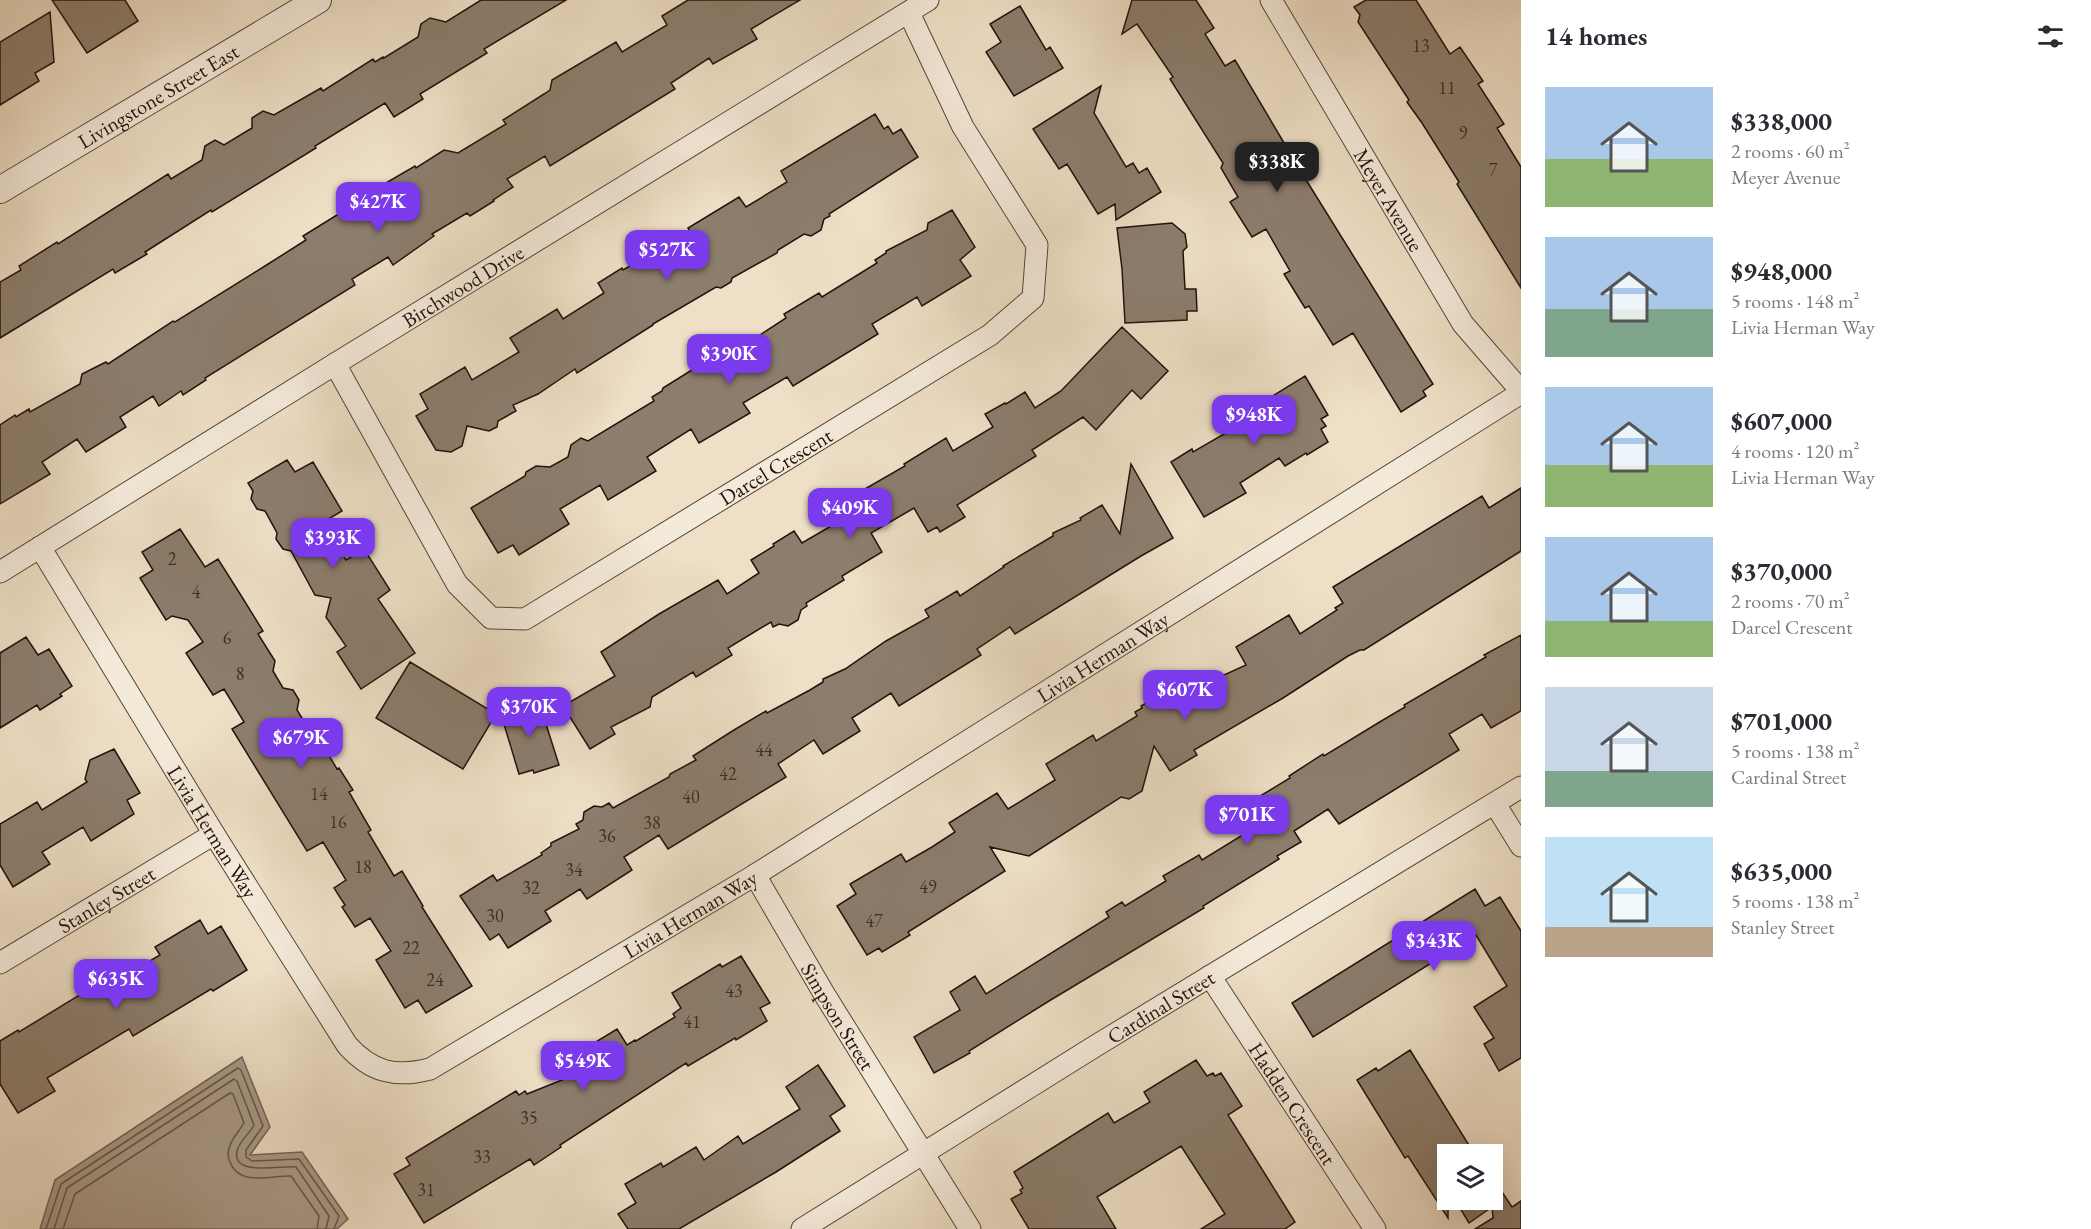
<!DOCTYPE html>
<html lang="en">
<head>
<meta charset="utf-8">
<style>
  :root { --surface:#fff; --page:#f7f7f7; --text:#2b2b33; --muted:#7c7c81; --accent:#7c3aed }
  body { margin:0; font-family:"EB Garamond",serif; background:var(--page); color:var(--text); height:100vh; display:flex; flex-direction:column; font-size:22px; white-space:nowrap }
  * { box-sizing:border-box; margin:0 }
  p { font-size:20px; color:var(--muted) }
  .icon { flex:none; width:33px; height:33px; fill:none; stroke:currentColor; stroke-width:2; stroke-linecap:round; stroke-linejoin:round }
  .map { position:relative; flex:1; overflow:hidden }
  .panel { display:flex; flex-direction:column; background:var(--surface); width:570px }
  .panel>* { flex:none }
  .tools { position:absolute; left:1437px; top:1144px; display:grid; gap:12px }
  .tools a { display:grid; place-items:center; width:66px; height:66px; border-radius:0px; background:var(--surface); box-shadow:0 6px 24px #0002; font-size:30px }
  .price { position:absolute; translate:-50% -51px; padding:0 14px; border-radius:12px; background:var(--accent); color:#fff; font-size:20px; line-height:39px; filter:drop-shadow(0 2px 3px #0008) }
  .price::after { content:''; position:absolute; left:50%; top:36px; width:18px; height:14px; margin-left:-9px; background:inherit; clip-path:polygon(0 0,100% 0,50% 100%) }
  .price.selected { background:#222; color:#fff }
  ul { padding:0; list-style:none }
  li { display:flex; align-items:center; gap:18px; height:150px; padding:0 24px }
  li span { display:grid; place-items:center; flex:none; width:168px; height:120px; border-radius:0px; color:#555 }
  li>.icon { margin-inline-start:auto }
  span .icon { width:72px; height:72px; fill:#fffc; stroke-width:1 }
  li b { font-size:26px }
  h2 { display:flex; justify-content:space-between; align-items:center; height:72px; padding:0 24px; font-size:26px }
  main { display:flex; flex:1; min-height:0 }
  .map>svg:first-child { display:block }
</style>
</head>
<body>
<main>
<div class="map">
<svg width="1521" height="1229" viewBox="0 0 1521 1229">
  <rect width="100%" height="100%" fill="#eedfc6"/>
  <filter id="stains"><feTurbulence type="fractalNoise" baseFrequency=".00333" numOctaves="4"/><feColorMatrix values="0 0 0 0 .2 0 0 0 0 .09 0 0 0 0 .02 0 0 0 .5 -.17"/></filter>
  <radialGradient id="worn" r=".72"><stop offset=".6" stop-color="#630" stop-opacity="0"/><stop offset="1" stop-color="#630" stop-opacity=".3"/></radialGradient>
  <!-- water -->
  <path fill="#a89987" stroke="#726356" stroke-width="1.5" d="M242 1057 270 1127 250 1155 302 1152 348 1219 337 1229H40L55 1180Z"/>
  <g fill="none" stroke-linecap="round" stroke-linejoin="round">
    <!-- shore -->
    <path stroke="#64564a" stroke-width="1.5" d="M46 1229 61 1184 238 1068 241 1070 263 1126 246 1150V1157L252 1161 299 1159 339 1216 334 1229
      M54 1229 67 1188 234 1079 237 1081 254 1125C250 1133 241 1140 238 1148 227 1178 282 1165 296 1167L329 1216 326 1229
      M63 1229 75 1194 230 1093 233 1094 244 1123C240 1130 234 1136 231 1143 228 1149 227 1156 230 1162 239 1187 272 1175 291 1176L319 1216 317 1229"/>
  </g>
  <!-- building -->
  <path fill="#8c7d6d" stroke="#21120c" stroke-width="1.5" d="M52 0H125L138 21 87 53Z
    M481 0H566L484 49 487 53 420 94 423 99 394 117 385 103 315 146 316 148 212 212 211 210 145 252 147 254 115 273 113 269 0 338V282L21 270 19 266 57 242 58 244 168 174 171 179 202 160 205 146 215 140 224 145 252 128V118L263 111 274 115 321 88 323 91 373 59 375 62 383 57 384 58 418 37 421 24 430 18 446 22Z
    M688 0H800L751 29 757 39 713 64 709 58 671 83 675 89 550 166 545 156 507 179 513 187 493 200 494 201 470 216 467 213 432 234 434 236 393 265 388 257 352 279 355 285 205 378 206 380 183 395 181 391 159 406 153 396 120 417 126 427 86 452 77 439 42 462 50 474 0 504V425L15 415 16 417 29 409 30 412 80 384 82 374 106 362 108 364 173 321 175 322 265 266 306 240 303 236 350 207 348 203 373 188 374 190 415 166 416 168 444 150 458 153 506 124 503 120 544 94 550 90 552 80 616 42 622 52 667 25 662 16Z
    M1132 0H1196L1214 28 1205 34 1225 66 1235 60 1303 175 1433 384 1423 391 1426 396 1401 412 1353 333 1333 345 1309 306 1305 308 1284 274 1290 271 1266 229 1252 237 1230 202 1238 197 1221 168 1223 163 1170 79 1173 77 1137 24 1122 34Z
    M1366 0H1416L1450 54 1460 47 1483 81 1478 84 1504 124 1497 128 1521 167V288L1457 184 1459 182 1422 123 1407 102 1409 100 1358 22 1360 15 1354 7Z
    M1020 6 1046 50 1050 47 1063 68 1014 96 986 52 1001 42 990 24Z
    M50 12 54 62 35 73 39 81 0 105V42Z
    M1101 86 1094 113 1126 167 1133 163 1139 173 1147 168 1161 192 1116 220 1115 204 1098 214 1067 164 1059 169 1033 129Z
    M875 114 884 129 888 126 893 134 901 129 918 157 829 214 830 216 824 219 821 230 811 236 804 234 778 250 777 253 732 278 731 282 721 288 716 287 653 324V325L577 373 575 369 538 394 513 405 516 411 498 421 497 427 489 431 467 426 462 446 451 452 436 450 416 416 428 409 420 394 465 367 472 380 519 352 510 338 557 309 563 319 604 293 598 283 622 268 623 270 652 253 656 262 695 240 688 228 739 197 746 207 787 182 781 171Z
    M952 210 975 247 960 260 971 276 922 306 917 297 872 324 878 334 793 386 787 377 743 403 750 413 699 443 691 429 647 457 656 471 608 500 600 485 560 509 569 524 519 555 513 545 498 553 471 508 525 476 526 472 536 466 550 467 568 457 571 445 581 438 588 441 654 401 652 397 662 391 663 388 730 346 734 352 786 318 784 314 819 293 822 297 877 263 875 260 886 253V251L927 230 928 223Z
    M1172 223 1185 234 1187 247 1183 251 1185 289H1196L1197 311H1187V320L1125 323 1122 269 1117 228Z
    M1122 327 1168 371 1141 399 1132 390 1096 430 1083 417 1032 450 1036 456 957 505 965 517 940 532 937 527 928 532 914 508 871 533 882 552 842 576 844 580 806 603 807 606 801 610 798 620 788 626 779 624 773 627 771 622 728 648 732 655 696 677 693 672 652 697 650 707 611 727 615 734 590 749 563 706 615 676 601 652 659 614 718 580 727 594 759 573 751 560 774 546 773 544 794 531 802 543 838 522 830 509 905 466 904 464 946 438 953 451 993 427 985 414 1005 403 1006 404 1025 392 1035 408 1061 391Z
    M1305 376 1328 415 1321 419 1326 426 1321 429 1328 442 1307 455 1306 453 1285 466 1279 458 1240 483 1246 493 1204 517 1171 462 1192 449 1193 452 1238 426 1234 420Z
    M287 460 295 472 313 462 342 511 325 521 331 532 330 536 346 560 364 549 390 590 378 599 415 653 361 689 337 652 346 646 326 617 331 598 315 595 291 551 283 549 276 539 277 533 265 511 257 509 251 499 253 491 248 483Z
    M1131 464 1173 538 1141 556 1015 634 1010 627 977 649 981 655 899 706 891 693 852 718 860 731 823 754 814 740 778 764 786 777 668 849 659 835 624 857 632 870 587 899 580 889 545 911 551 921 508 948 499 934 490 940 460 896 493 875 497 881 542 855 541 853 551 846V843L579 829 576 824 583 820 584 812 594 806 602 807 609 803 613 808 669 777 670 774 696 760 693 756 734 730 766 711 767 713 810 690 823 682V679L845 669 886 641 929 617 925 610 957 591 960 596 1004 567 1003 566 1053 536V533L1081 520 1080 518 1102 505 1120 534Z
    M1521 488V551L1364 650H1360L1348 656 1283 698 1194 750 1197 755 1170 771 1154 746 1142 791 1129 799 1121 797 1029 856 990 847 1005 871 908 932 910 935 882 952 879 948 867 955 837 906 856 894 850 884 901 854 906 862 932 847 955 832 949 823 997 793 1008 809 1055 780 1046 764 1093 735 1096 741 1137 716 1135 712 1142 708 1141 706 1193 675 1201 689 1222 676 1246 665 1236 647 1289 615 1300 634 1337 610 1335 608 1343 603 1333 587 1482 496 1489 508Z
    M180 529 205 567 218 559 242 597 263 631 258 634 275 661 273 671 283 688 293 690 299 700 297 710 308 728H316L322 739 321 742 337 769 339 768 353 790 349 792 371 830 368 832 394 876 402 871 423 906 422 907 472 986 426 1013 418 1000 405 1008 376 960 391 951 370 918 355 927 342 907 345 905 334 888 346 880 323 842 307 851 232 729 244 722 224 689 213 695 186 653 203 642 188 620 172 616 166 620 140 578 153 570 142 552Z
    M1521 635V711L1491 728 1482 714 1449 734 1459 750 1339 824 1328 809 1294 831 1301 842 1277 856 1279 859 1203 906 1204 908 1049 1001 969 1051 970 1053 934 1073 914 1037 960 1010 950 992 975 976 986 994 1109 917 1106 912 1122 902 1125 906 1166 881 1163 876 1199 855 1202 860 1246 833 1243 828 1262 817 1252 801 1290 778 1289 776 1323 754 1324 756 1378 723 1405 707 1404 705 1486 657 1484 655Z
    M26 637 38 655 49 649 72 686 60 694 62 696 40 710 37 705 0 728V653Z
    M410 662 496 714 463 769 376 718Z
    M538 699 559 765 534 773 533 770 519 774 500 711Z
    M114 749 140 793 127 800 134 814 91 841 83 827 42 852 50 864 13 887 0 865V824L37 802 42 810 87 782 85 779 90 760Z
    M1475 889 1485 906 1500 897 1521 931V1058L1499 1071 1484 1044 1494 1038 1474 1007 1507 986 1476 935 1313 1037 1292 1003Z
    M200 920 208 934 221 926 247 970 213 991 211 989 133 1036 129 1029 47 1078 55 1091 18 1113 0 1084V1041L18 1030 19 1032 122 969 126 975 160 955 155 947Z
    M741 956 770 1003 760 1008 767 1021 736 1040 735 1038 688 1066 686 1063 560 1145 561 1147 534 1165 530 1159 424 1223 394 1174 410 1165 406 1158 516 1091 519 1095 525 1091 527 1094 577 1074 568 1059 617 1029 627 1045 635 1040 636 1041 675 1017 673 1014 681 1008 672 993 720 964 722 967Z
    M1410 1050 1475 1155H1448V1218L1408 1156 1405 1158 1357 1080 1376 1068 1378 1071Z
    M1196 1060 1207 1076 1213 1073 1215 1076 1221 1073 1242 1106 1228 1115 1295 1222 1285 1229H1201L1225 1214 1181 1146 1097 1197 1116 1229H1029L1011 1199 1022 1193 1020 1190 1023 1188 1014 1172 1108 1113 1114 1123 1150 1102 1144 1092Z
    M818 1065 845 1106 830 1116 840 1131 776 1172 679 1229H628L618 1214 636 1203 625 1184 661 1163 663 1167 696 1147 704 1160 738 1136 743 1144 800 1109 786 1087Z
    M1492 1177 1512 1207 1521 1201V1229H1475L1493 1218 1492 1207 1469 1223 1455 1200H1492Z"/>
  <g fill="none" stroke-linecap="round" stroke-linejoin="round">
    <!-- minor casing -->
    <g stroke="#54453a" stroke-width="23">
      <g id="minor">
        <path id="s1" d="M1271 0 1463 324 1521 391"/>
        <path id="s2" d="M335 364 457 584 491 618 525 619 990 335 1033 298 1037 245 963 127 909 13"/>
        <path id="s3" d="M40 547 214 834 347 1045C371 1072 395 1078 430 1069L755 875 1521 393"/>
        <path id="s4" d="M0 572 335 364 928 0"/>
        <path d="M1495 804 1521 846"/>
        <path id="s5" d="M755 875 823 992 970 1229"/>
        <path id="s6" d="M0 963 214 834"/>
        <path id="s7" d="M1210 976 1375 1229"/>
        <path id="s8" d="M802 1229 1097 1045 1521 787"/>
      </g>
    </g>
    <!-- tertiary casing -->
    <g stroke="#54453a" stroke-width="28">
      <g id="tertiary">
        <path id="s9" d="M0 190 318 0"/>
      </g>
    </g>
    <!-- minor -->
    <use href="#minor" stroke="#f4eada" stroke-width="21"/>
    <!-- tertiary -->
    <use href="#tertiary" stroke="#f4eada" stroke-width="26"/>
  </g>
  <g text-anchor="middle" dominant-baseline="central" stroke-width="4.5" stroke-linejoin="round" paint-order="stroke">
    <!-- number labels -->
    <g font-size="18" fill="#3c2d24">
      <text x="1421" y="45">13</text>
      <text x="1447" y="87">11</text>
      <text x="1463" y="132">9</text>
      <text x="1493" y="169">7</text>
      <text x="172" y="558">2</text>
      <text x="196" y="591">4</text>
      <text x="227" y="637">6</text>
      <text x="240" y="673">8</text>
      <text x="764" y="749">44</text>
      <text x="728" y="773">42</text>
      <text x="319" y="793">14</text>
      <text x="691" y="796">40</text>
      <text x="338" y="821">16</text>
      <text x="652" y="822">38</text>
      <text x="607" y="835">36</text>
      <text x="363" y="866">18</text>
      <text x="574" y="869">34</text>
      <text x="928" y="886">49</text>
      <text x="531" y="887">32</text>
      <text x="495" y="915">30</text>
      <text x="874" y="920">47</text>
      <text x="411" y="947">22</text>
      <text x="435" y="979">24</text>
      <text x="734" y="990">43</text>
      <text x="692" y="1021">41</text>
      <text x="529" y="1117">35</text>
      <text x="482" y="1156">33</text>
      <text x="426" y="1189">31</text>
    </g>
    <!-- street labels -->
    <g font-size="21" fill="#21120c" stroke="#f4eada">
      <text stroke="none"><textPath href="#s9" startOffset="184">Livingstone Street East</textPath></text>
      <text stroke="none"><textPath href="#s1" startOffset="232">Meyer Avenue</textPath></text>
      <text stroke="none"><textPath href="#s4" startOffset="544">Birchwood Drive</textPath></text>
      <text stroke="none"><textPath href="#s2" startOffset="627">Darcel Crescent</textPath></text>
      <text stroke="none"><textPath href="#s3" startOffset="1466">Livia Herman Way</textPath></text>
      <text stroke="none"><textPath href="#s3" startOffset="333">Livia Herman Way</textPath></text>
      <text stroke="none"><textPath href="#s6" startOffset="124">Stanley Street</textPath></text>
      <text stroke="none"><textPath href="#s3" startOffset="980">Livia Herman Way</textPath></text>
      <text stroke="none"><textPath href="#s8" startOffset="422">Cardinal Street</textPath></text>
      <text stroke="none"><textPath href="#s5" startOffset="164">Simpson Street</textPath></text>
      <text stroke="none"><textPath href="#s7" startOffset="152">Hadden Crescent</textPath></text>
    </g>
  </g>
  <rect width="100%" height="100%" filter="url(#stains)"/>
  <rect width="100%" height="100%" fill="url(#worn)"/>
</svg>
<div class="tools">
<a><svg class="icon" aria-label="layers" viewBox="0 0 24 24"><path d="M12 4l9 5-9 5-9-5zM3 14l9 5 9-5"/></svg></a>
</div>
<b class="price selected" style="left:1277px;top:193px">$338K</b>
<b class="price" style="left:378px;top:233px">$427K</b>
<b class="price" style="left:667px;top:281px">$527K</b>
<b class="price" style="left:729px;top:385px">$390K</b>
<b class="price" style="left:1254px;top:446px">$948K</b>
<b class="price" style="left:850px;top:539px">$409K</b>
<b class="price" style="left:333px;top:569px">$393K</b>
<b class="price" style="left:1185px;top:721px">$607K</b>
<b class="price" style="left:529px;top:738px">$370K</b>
<b class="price" style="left:301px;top:769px">$679K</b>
<b class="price" style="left:1247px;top:846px">$701K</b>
<b class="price" style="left:1434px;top:972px">$343K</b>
<b class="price" style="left:116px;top:1010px">$635K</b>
<b class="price" style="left:583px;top:1092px">$549K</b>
</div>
<section class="panel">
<h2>14 homes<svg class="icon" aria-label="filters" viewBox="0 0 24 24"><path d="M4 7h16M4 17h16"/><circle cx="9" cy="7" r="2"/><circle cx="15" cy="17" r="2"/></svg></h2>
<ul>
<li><span style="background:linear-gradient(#a9c7e8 60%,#8fb573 0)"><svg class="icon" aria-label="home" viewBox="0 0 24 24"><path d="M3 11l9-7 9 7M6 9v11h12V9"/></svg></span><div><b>$338,000</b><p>2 rooms · 60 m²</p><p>Meyer Avenue</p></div></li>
<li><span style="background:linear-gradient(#a9c7e8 60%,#7fa58c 0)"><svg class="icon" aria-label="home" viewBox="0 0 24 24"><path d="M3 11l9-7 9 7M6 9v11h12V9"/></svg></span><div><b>$948,000</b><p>5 rooms · 148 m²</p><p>Livia Herman Way</p></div></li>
<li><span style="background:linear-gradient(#a9c7e8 65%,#8fb573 0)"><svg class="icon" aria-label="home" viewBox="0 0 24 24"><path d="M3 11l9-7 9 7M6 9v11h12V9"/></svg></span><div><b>$607,000</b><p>4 rooms · 120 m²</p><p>Livia Herman Way</p></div></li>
<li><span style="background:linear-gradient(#a9c7e8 70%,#8fb573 0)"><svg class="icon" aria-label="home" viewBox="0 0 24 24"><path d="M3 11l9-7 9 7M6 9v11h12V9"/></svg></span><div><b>$370,000</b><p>2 rooms · 70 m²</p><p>Darcel Crescent</p></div></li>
<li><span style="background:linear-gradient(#c9d6e8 70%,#7fa58c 0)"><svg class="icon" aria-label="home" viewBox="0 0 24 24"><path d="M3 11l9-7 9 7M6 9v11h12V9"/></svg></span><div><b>$701,000</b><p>5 rooms · 138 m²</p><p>Cardinal Street</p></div></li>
<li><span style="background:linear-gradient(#bfe0f5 75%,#b9a48a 0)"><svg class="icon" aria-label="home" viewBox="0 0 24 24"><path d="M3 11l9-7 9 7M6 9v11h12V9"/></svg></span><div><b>$635,000</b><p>5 rooms · 138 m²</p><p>Stanley Street</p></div></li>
</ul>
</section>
</main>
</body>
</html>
